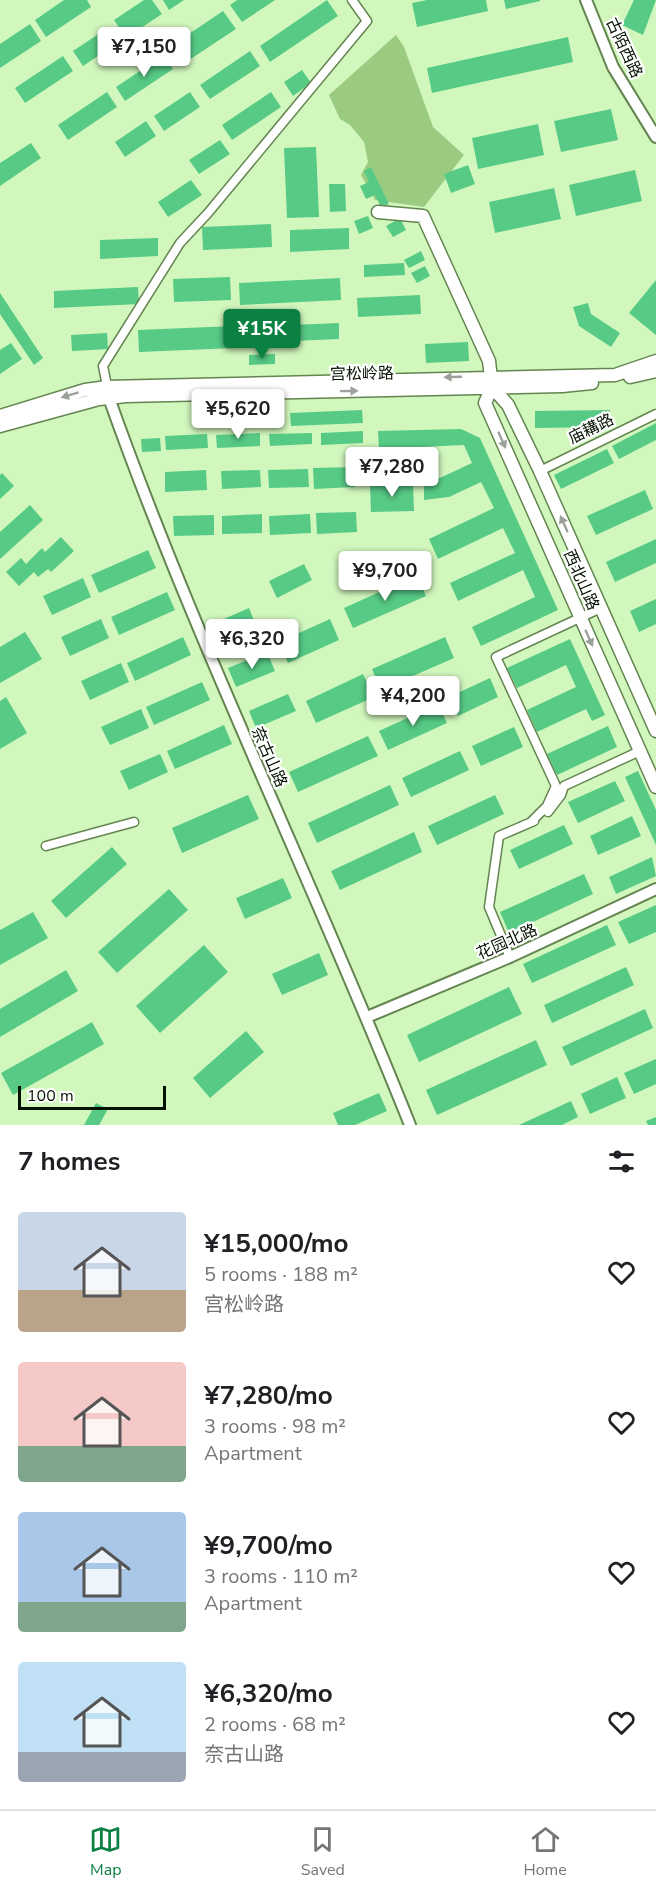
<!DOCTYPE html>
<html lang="en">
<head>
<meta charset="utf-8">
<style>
  :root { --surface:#fff; --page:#f2f2f2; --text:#202124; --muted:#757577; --line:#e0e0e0; --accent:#0b8043 }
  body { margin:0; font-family:"Nunito Sans","Noto Sans SC",sans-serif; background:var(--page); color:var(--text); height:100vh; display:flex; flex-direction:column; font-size:22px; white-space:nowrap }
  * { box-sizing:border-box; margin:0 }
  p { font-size:20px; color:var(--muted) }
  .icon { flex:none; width:33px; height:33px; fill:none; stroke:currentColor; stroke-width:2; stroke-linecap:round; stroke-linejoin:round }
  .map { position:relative; height:1125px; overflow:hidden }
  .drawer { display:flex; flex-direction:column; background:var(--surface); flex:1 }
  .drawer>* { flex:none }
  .scale { position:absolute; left:18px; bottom:15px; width:148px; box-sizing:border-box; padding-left:6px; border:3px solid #071302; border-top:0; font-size:16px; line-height:21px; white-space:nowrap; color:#071302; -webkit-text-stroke:4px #fff; paint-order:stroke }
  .price { position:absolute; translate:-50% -51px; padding:0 14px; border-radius:6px; background:#fff; color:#222; font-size:20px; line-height:39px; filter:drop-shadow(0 2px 3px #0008) }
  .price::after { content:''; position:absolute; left:50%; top:36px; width:18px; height:14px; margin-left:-9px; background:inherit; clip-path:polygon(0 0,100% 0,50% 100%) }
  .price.active { background:var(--accent); color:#fff }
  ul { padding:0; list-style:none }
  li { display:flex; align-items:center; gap:18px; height:150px; padding:0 18px }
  li span { display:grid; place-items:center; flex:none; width:168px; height:120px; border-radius:6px; color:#555 }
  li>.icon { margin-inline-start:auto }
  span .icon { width:72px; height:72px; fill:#fffc; stroke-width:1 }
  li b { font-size:26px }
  h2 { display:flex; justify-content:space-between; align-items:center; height:72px; padding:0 18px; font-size:26px }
  .dock { display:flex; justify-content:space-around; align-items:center; height:84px; border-top:2px solid var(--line); background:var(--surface); font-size:16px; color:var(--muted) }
  .dock a { display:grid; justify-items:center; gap:3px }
  .dock .active { color:var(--accent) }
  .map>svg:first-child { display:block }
</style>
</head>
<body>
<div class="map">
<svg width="656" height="1125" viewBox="0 0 656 1125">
  <rect width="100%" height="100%" fill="#d1f7bd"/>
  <!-- green -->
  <path fill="#9bcb80" d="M396 35 404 47 433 127 464 155 424 207 375 200 361 175 368 162 364 142 350 125 340 119 329 95Z"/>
  <!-- building -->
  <path fill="#57cb86" d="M64 0H87L91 7 46 37 35 20Z
    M144 0H152L162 14 126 38 114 20Z
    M163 0H184L169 10Z
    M237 0H275L242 22 230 5Z
    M327 0 338 16 270 62 260 46Z
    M427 0H486L488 11 417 27 412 3Z
    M504 0H540V1L506 9Z
    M634 0H656L643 35 622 25Z
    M223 11 236 29 186 62 174 44Z
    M30 24 41 41 0 68V44Z
    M106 29 116 44 83 66 73 51Z
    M568 37 573 62 432 93 427 68Z
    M250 51 260 66 210 99 200 85Z
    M164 55 173 69 125 101 116 87Z
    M63 56 73 71 25 103 15 88Z
    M302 70 311 83 293 96 284 82Z
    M107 92 117 107 68 140 58 125Z
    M190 92 200 107 164 131 154 116Z
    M271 92 281 107 232 140 222 125Z
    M611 109 618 140 561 152 554 121Z
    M146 121 156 136 125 157 115 142Z
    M538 124 544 155 478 169 472 138Z
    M220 140 230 154 199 174 189 160Z
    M31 143 41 158 0 186V163Z
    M316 147 319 217 287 218 284 148Z
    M468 165 475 184 451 193 444 174Z
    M371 167 389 204 381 207 375 195 366 199 360 186 369 182 364 171Z
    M635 170 642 201 576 216 569 185Z
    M191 180 202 195 168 217 158 202Z
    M329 184H345L346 211 330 212Z
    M554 188 561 219 495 233 489 202Z
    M368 216 373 228 359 234 354 221Z
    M400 218 406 230 393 237 386 226Z
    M271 224 272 247 203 250 202 227Z
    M349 228V249L290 252V230Z
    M158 238V256L100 259V240Z
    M421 251 425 260 409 268 404 260Z
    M404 263 405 275 364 277V265Z
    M425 266 430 276 417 283 411 273Z
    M230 277 231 300 174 302 173 279Z
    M340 278 341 300 240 305 239 283Z
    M656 280V335L629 313Z
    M138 287 139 304 54 308V291Z
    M0 293 43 358 34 365 0 314Z
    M420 295 421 314 358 317 357 298Z
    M588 303 591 314 620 333 611 347 579 326 573 307Z
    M339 323V339L245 343 244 327Z
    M234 326 235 348 139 352 138 330Z
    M107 333 108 349 72 351 71 335Z
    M468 342 469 361 426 363 425 344Z
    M11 343 22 359 0 374V350Z
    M275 354V364L249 365V355Z
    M362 410 363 423 291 426 290 413Z
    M610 410V427L535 428V411Z
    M656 423V440L619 459 612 446Z
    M461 429 480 438 558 610 481 646 472 627 535 597 523 570 458 601 450 583 515 553 503 528 438 559 429 539 494 508 481 482 449 497 424 500V480L440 478 472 463 464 445 379 449 378 431Z
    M363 431V443L321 445V433Z
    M260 433V446L217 448 216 435Z
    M312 433V444L270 446 269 434Z
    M207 434 208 448 166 450 165 436Z
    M160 438 161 451 142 452 141 439Z
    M607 449 614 463 561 489 554 475Z
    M354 467 355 487 314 489 313 468Z
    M308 469 309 487 269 488 268 470Z
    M206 470 207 490 165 492V472Z
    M260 470 261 487 222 489 221 471Z
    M2 473 14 486 0 499V475Z
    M413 484 414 511 371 512 370 485Z
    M645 490 653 509 596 535 587 516Z
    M30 505 43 520 0 559V532Z
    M356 512 357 532 317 534 316 513Z
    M262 514V533L222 534V516Z
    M310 514 311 533 270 535 269 516Z
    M214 515V535L174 536 173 516Z
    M61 537 74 551 51 572 48 569 38 577 34 572 19 586 6 572 21 558 26 564 42 548 45 552Z
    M656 539V563L615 582 606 562Z
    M148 550 156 568 99 593 91 575Z
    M304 564 312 580 277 598 269 581Z
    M417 575 426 596 353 628 344 608Z
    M83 578 91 597 52 615 43 596Z
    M167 592 175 610 119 635 111 617Z
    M656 599V624L639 632 630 611Z
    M249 608 257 628 218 644 210 625Z
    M101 619 109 638 70 656 61 637Z
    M330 619 339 640 288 663 279 642Z
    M25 632 42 659 0 683V647Z
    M183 637 191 655 135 681 127 663Z
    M445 637 454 658 381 690 372 669Z
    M570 639 605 715 592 721 586 709 537 732 527 710 576 687 566 665 517 688 507 668Z
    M267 652 275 671 236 687 228 668Z
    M121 663 129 682 90 700 81 681Z
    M363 674 374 697 316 723 306 701Z
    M490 678 498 697 458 716 449 697Z
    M202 682 210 700 154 725 146 707Z
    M288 694 296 711 256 728 249 711Z
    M6 697 27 733 0 749V701Z
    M438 704 447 723 388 750 379 731Z
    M141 709 149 728 110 745 101 727Z
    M224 725 232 744 175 769 167 751Z
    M608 726 617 747 557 775 547 754Z
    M514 727 523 747 481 766 472 746Z
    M368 736 378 756 298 792 289 772Z
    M460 751 469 770 411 797 402 778Z
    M160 754 168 772 129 790 120 771Z
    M638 771 656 810V845L625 777Z
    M615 781 625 801 578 823 568 802Z
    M390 785 399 805 317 843 308 823Z
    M248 795 259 819 182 853 172 828Z
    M495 795 504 814 437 845 428 826Z
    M632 816 641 836 598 855 590 836Z
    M564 825 573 844 519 869 510 850Z
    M414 832 422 852 340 890 331 871Z
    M112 847 127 864 66 918 51 901Z
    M652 857 656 876 616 894 609 877Z
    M584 874 593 894 509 933 500 912Z
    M283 878 292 898 245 919 236 898Z
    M169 889 188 910 117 973 98 952Z
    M656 905V932L629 944 618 922Z
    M33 912 48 938 0 965V930Z
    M607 925 616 945 532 983 523 964Z
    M204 945 228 972 160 1033 136 1006Z
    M319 953 328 975 282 995 272 974Z
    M626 967 634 985 552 1023 544 1005Z
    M66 970 78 991 0 1037V1009Z
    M509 987 522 1014 419 1062 407 1035Z
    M645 1009 653 1028 571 1066 562 1047Z
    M92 1022 104 1044 13 1095 1 1073Z
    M246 1031 264 1052 210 1098 193 1078Z
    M536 1040 547 1065 437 1115 426 1090Z
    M656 1059V1084L634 1094 624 1073Z
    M617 1077 626 1098 590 1114 581 1094Z
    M379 1093 387 1111 355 1125H338L333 1113Z
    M571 1101 578 1117 562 1125H519Z
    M96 1103 108 1109 99 1125H84Z
    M656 1117V1125H648L646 1121Z"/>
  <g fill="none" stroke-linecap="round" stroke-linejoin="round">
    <!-- minor casing -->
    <g stroke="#648550" stroke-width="11">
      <path id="minor" d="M108 391 103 366 180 243 208 213 367 21 352 0
        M540 471 656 414
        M548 812 561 795 564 786 640 751
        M531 822 547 806 556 786 496 657 601 608
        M46 846 134 822
        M510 957 489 907 499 836 534 821"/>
    </g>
    <!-- tertiary casing -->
    <g stroke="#648550" stroke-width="14">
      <path id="tertiary" d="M586 0 613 67 656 137
        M109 398C197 646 313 881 410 1125
        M367 1017 510 957 656 889"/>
    </g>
    <!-- secondary casing -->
    <g stroke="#648550" stroke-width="15">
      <path id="secondary" d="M378 212 423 216 489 361 492 387 485 403 656 787
        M630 377 656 371
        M492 387 508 405 540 471 656 731
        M0 416 85 390 107 387 615 375 656 361
        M0 426 99 399 126 396 562 386 592 383"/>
    </g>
    <!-- minor -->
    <use href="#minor" stroke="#fff" stroke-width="8"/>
    <!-- tertiary -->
    <use href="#tertiary" stroke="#fff" stroke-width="10"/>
    <!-- secondary -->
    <use href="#secondary" stroke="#fff" stroke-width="12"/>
  </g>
  <!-- one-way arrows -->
  <defs><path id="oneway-solid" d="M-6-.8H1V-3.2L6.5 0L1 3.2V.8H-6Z" transform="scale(1.5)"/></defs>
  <g fill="#9ca19a">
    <use href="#oneway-solid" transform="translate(453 377) rotate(178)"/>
    <use href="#oneway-solid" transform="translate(349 391) rotate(-1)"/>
    <use href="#oneway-solid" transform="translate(70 395) rotate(163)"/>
    <use href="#oneway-solid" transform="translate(502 440) rotate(66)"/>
    <use href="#oneway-solid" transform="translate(564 524) rotate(-114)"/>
    <use href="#oneway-solid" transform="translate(589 638) rotate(66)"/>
  </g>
  <g text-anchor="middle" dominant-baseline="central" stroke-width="4.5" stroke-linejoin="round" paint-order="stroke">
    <!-- street labels -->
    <g font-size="16" fill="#071302" stroke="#fff">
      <text transform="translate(624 48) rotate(65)">古陌西路</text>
      <text transform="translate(362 374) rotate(-1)">宫松岭路</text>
      <text transform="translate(591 429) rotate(-26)">庙耩路</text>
      <text transform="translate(581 580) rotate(66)">西北山路</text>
      <text transform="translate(269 757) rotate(66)">奈古山路</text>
      <text transform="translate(507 942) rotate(-24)">花园北路</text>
    </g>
  </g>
</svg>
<div class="scale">100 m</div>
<b class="price" style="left:144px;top:78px">¥7,150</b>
<b class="price active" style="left:262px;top:360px">¥15K</b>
<b class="price" style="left:238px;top:440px">¥5,620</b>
<b class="price" style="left:392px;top:498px">¥7,280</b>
<b class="price" style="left:385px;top:602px">¥9,700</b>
<b class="price" style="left:252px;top:670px">¥6,320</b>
<b class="price" style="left:413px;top:727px">¥4,200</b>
</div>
<section class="drawer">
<h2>7 homes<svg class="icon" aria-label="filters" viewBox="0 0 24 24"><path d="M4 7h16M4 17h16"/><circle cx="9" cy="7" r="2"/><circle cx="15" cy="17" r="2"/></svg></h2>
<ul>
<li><span style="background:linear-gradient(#c9d6e8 65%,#b9a48a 0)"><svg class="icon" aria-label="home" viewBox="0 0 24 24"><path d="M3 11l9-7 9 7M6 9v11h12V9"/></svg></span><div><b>¥15,000/mo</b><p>5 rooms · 188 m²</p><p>宫松岭路</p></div><svg class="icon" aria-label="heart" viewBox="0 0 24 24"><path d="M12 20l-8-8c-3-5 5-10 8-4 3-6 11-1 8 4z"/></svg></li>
<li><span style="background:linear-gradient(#f6c9c9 70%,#7fa58c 0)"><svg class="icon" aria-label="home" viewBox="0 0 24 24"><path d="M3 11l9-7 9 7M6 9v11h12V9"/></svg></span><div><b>¥7,280/mo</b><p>3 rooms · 98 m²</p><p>Apartment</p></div><svg class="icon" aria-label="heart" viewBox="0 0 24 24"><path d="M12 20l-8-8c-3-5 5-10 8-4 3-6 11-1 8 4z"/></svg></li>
<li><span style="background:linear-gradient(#a9c7e8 75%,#7fa58c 0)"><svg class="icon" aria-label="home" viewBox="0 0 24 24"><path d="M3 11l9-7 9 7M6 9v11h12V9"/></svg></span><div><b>¥9,700/mo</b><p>3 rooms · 110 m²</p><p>Apartment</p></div><svg class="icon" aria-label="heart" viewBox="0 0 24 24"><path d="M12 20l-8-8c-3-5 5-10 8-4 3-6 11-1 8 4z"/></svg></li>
<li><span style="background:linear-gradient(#bfe0f5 75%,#9aa5b1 0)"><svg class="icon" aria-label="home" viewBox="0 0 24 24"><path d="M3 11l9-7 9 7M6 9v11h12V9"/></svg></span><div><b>¥6,320/mo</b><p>2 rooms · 68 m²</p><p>奈古山路</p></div><svg class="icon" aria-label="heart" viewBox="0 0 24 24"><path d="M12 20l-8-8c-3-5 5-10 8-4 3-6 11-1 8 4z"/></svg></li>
</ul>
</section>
<nav class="dock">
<a class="active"><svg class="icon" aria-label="map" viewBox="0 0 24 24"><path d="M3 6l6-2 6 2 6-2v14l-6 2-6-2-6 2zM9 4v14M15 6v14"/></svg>Map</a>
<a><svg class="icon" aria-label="saved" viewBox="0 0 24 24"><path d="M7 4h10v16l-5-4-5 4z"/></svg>Saved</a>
<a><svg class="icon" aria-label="home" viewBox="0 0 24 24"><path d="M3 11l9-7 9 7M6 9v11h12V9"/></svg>Home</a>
</nav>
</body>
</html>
